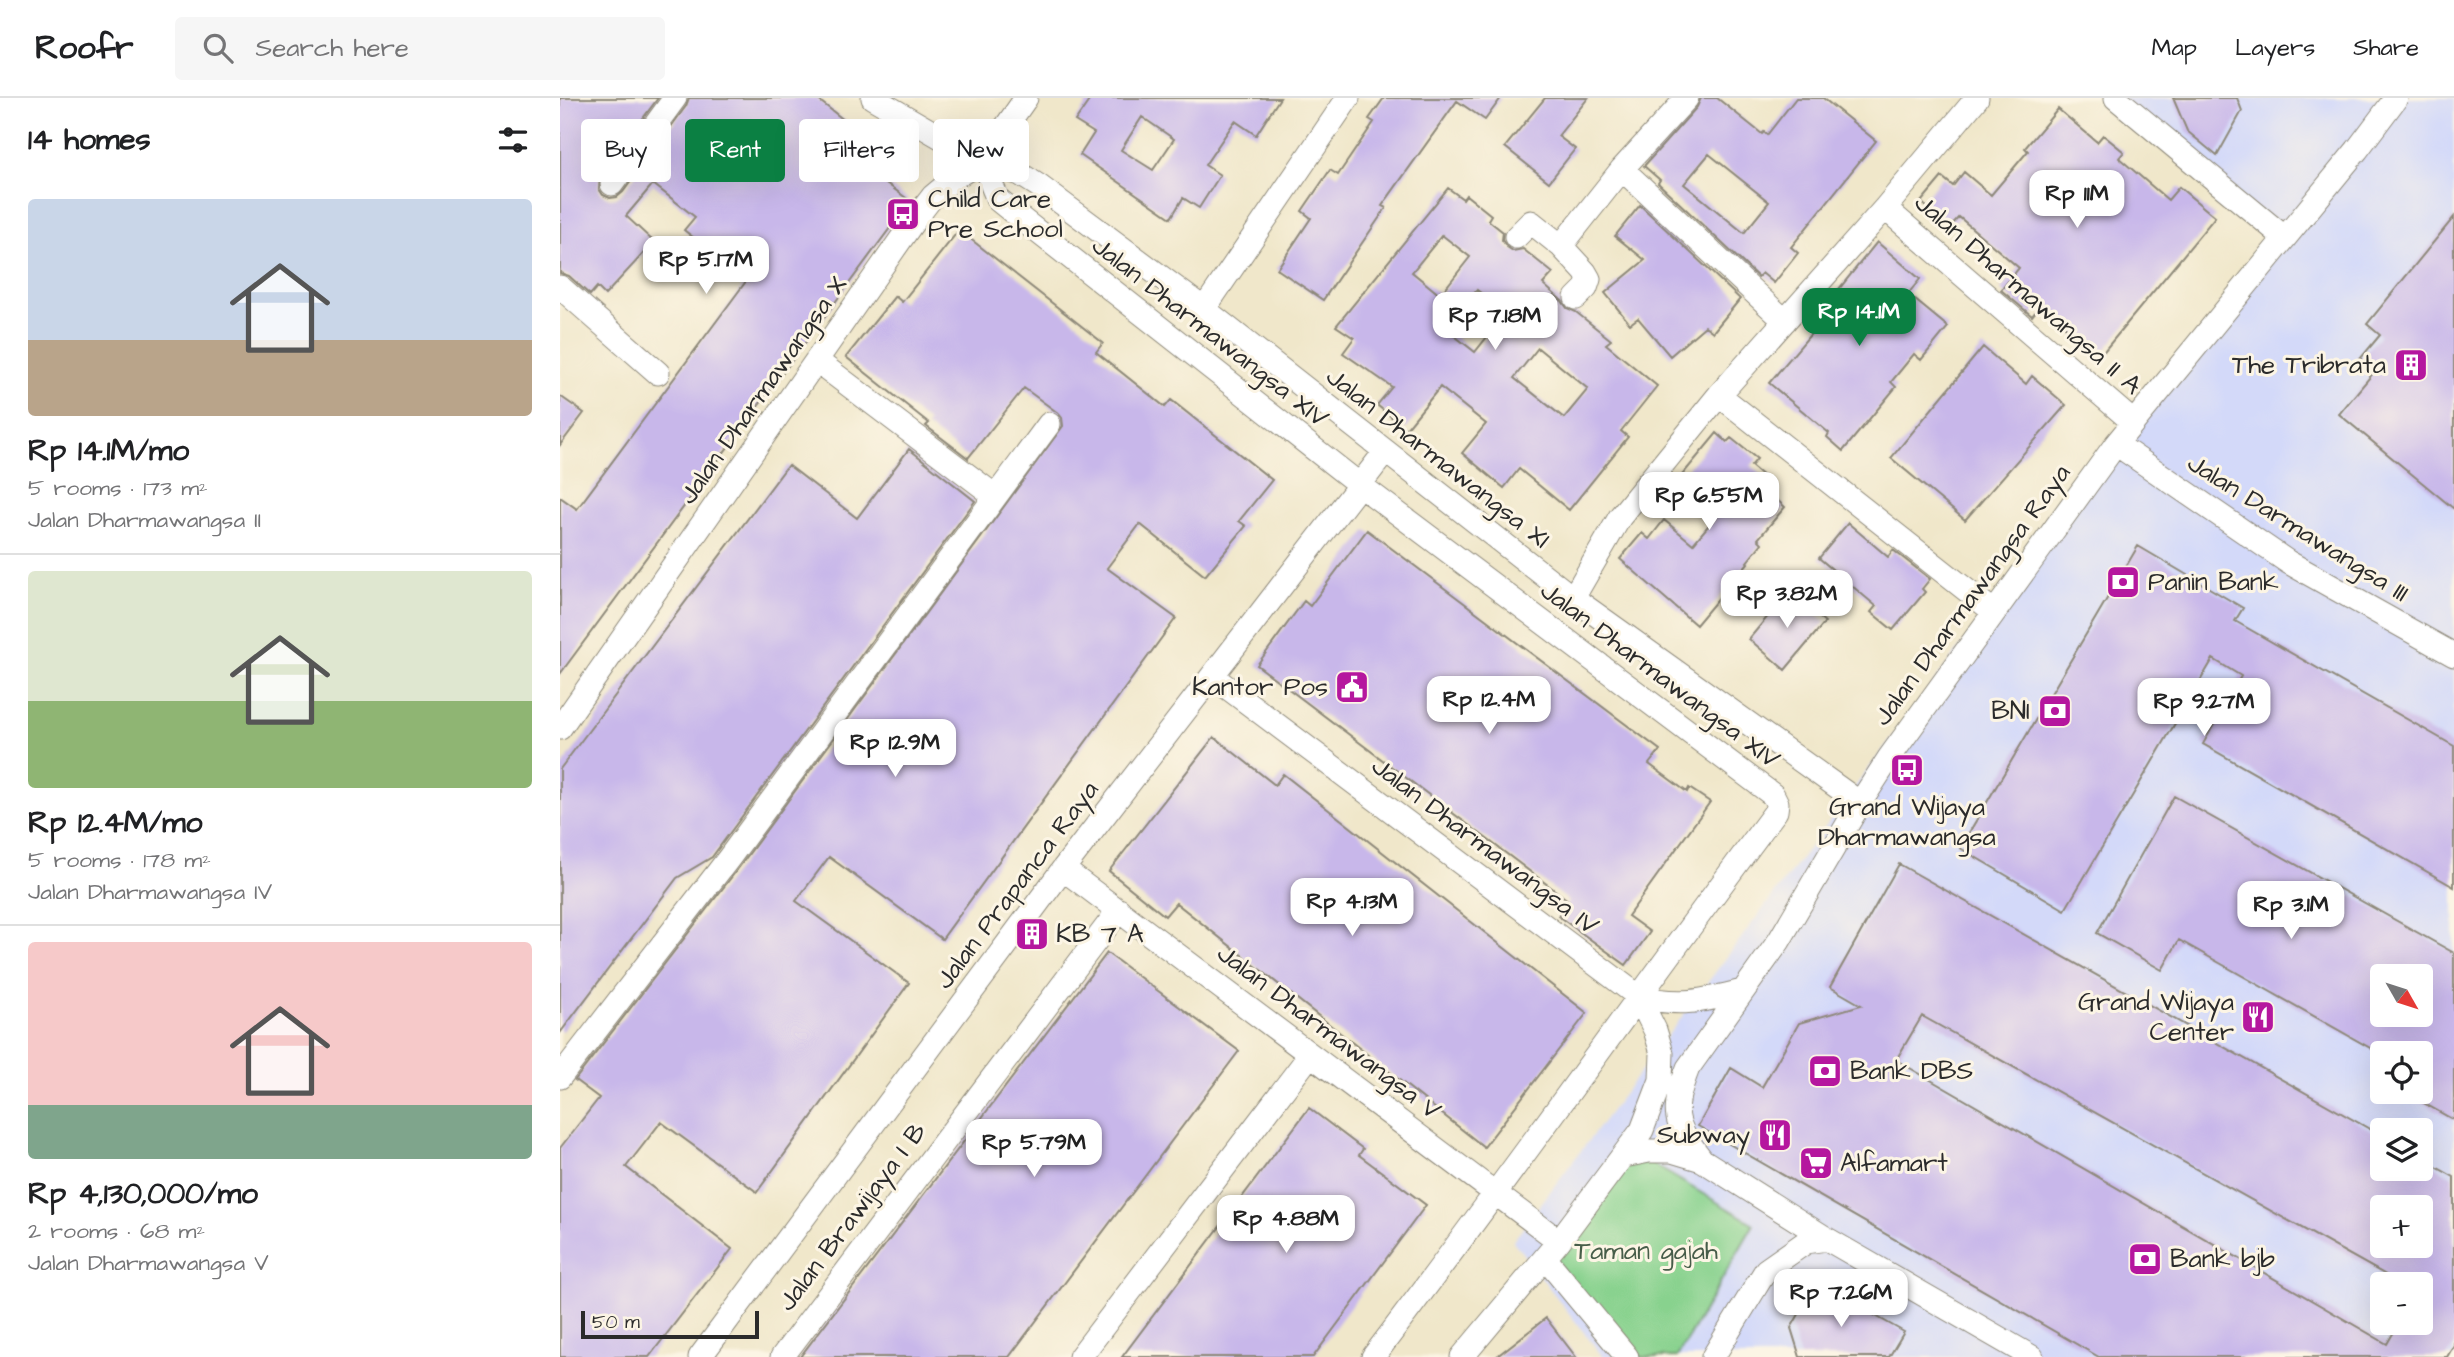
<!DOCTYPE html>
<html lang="en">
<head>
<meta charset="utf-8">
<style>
  :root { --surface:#fff; --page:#f6f6f6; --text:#202124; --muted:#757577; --line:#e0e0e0; --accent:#0b8043 }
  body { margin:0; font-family:"Architects Daughter",sans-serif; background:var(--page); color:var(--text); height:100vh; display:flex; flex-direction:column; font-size:26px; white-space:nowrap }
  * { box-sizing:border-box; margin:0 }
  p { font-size:23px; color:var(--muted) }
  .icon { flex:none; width:38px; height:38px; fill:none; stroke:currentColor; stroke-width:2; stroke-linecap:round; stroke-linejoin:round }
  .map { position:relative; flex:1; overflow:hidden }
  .panel { display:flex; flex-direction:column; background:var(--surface); width:560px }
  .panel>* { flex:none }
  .hud { position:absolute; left:21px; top:21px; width:665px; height:63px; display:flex; gap:14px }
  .needle { width:46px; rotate:129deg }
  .fabs { position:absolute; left:1810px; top:866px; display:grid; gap:14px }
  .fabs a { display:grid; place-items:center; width:63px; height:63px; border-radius:7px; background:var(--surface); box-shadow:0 7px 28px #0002; font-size:35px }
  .scale { position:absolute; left:21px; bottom:18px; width:178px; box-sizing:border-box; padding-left:7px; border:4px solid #2b2b2b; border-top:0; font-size:19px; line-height:24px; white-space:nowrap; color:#2b2b2b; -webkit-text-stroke:5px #fcf5e5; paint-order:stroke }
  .price { position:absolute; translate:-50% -60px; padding:0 16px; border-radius:14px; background:#fff; color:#222; font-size:23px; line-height:46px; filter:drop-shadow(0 2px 4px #0008) }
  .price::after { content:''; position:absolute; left:50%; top:42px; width:21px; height:16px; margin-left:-10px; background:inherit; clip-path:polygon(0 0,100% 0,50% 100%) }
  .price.active { background:var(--accent); color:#fff }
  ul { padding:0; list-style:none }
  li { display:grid; align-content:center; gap:14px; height:371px; padding:0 28px }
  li+li { border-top:2px solid var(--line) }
  li span { display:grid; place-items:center; height:217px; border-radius:7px; color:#555 }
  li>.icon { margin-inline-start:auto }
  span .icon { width:126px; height:126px; fill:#fffc; stroke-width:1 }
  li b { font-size:30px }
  h2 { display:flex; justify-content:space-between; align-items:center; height:84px; padding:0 28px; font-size:30px }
  .pill { padding:0 24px; border-radius:7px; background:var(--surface); box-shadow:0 7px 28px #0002; font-size:24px; line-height:63px }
  .pill.active { background:var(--accent); color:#fff }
  header { display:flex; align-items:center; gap:42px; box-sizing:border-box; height:98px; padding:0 35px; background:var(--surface); border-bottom:2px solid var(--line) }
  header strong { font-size:33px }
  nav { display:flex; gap:38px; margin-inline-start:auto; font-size:24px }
  .search { width:490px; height:63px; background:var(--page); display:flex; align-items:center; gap:18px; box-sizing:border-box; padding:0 24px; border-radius:7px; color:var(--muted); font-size:26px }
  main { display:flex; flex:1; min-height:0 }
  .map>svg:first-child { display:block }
</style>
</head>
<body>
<header>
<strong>Roofr</strong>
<div class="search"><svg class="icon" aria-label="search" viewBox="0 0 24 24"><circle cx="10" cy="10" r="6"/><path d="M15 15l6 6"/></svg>Search here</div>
<nav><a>Map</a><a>Layers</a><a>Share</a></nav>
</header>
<main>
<section class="panel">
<h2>14 homes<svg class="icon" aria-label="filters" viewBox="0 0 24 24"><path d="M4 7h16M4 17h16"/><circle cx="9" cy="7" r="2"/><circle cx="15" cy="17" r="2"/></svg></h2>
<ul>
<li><span style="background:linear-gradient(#c9d6e8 65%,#b9a48a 0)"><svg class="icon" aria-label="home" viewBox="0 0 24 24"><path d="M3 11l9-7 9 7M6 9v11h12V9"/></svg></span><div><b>Rp 14.1M/mo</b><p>5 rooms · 173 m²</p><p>Jalan Dharmawangsa II</p></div></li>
<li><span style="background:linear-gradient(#dfe7d0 60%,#8fb573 0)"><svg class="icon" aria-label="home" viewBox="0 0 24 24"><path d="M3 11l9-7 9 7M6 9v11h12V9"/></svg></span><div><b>Rp 12.4M/mo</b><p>5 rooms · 178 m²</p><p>Jalan Dharmawangsa IV</p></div></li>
<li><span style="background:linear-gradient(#f6c9c9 75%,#7fa58c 0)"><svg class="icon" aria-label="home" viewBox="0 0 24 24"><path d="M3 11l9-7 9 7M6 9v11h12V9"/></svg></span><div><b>Rp 4,130,000/mo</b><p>2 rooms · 68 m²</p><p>Jalan Dharmawangsa V</p></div></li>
</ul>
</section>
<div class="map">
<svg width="1894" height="1259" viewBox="0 0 1894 1259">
  <rect width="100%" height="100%" fill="#fcf5e5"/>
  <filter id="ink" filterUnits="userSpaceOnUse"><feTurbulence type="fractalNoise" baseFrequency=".0143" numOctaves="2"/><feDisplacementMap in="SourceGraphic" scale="14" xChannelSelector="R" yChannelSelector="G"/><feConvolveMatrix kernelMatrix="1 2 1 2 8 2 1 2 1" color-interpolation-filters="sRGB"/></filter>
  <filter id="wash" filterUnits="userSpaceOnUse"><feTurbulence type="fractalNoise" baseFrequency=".00686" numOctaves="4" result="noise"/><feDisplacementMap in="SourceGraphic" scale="28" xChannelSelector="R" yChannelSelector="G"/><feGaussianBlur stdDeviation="1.57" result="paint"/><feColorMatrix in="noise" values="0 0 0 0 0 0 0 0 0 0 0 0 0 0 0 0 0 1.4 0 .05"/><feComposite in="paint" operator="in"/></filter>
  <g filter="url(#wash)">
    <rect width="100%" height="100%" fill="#f0e7ca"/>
    <!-- built -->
    <path fill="#d3d9f9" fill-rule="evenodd" d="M1556 0H1894V1259H1043L953 1143 1539 365 1720 135ZM1822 878H1860V917H1822ZM1822 956H1860V994H1822ZM1822 1032H1860V1071H1822ZM1822 1110H1860V1148H1822ZM1822 1186H1860V1225H1822Z"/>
    <!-- green -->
    <path fill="#88d28e" stroke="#5a7e5c" stroke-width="2" d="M1064 1049 1194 1126 1117 1259H1065L987 1151Z"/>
    <g id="blocks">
      <!-- building -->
      <path fill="#c8b7ea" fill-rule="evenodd" d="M0 0H98L40 78 39 91 43 97 50 100 57 99 63 94 126 8 129 0H256L290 27 274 46 350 103 0 576V399L17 411 187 182 124 132 135 119 93 86 66 118 94 144 45 197 37 189 30 197 9 178 0 175Z
        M531 0H720L696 37 675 23 645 67 660 77 639 110 623 100 611 120 520 57 534 35 515 23ZM582 19 614 41 593 72 561 52Z
        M824 0H941L925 22 897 3 822 108 826 110 763 202 717 171 751 120 742 113 770 72 778 77 814 24 809 21Z
        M985 0H1028L998 38 1015 51 989 84 945 49Z
        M1141 0H1157L1202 36 1204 34 1207 37 1236 0H1263L1316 43 1231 149 1238 155 1214 185 1202 175 1198 179 1098 85 1100 82 1084 68 1137 9ZM1149 56 1209 104 1184 135 1124 86Z
        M1613 0H1677L1682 13 1657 58 1627 33Z
        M1498 11 1537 44 1543 37 1564 54 1559 60 1608 102 1619 89 1655 119 1540 258 1480 208 1472 218 1441 192 1459 170 1399 119 1390 129 1361 104 1382 79 1393 88 1404 74 1431 97 1468 53 1465 50Z
        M888 90 903 101 906 97 931 117 928 122 943 134 942 142 947 149 953 153 963 151 993 175 983 186 1002 203 1007 210 1016 214 1051 242 1046 246 1097 288 1061 333 1068 339 1009 412 959 371 944 390 902 355 926 326 880 289 846 331 817 307 832 289 783 255 794 240 776 228ZM882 137 910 159 880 197 852 174ZM917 192 946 215 915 254 886 231ZM978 250 1028 291 1004 320 954 280Z
        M1080 107 1180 201 1153 234 1145 228 1110 258 1078 220 1070 226 1045 195 1085 162 1055 138Z
        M1894 119V411L1779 316 1815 273 1800 261 1820 237 1807 226Z
        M399 132 543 245 536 254 605 309 611 302 712 382 679 423 686 428 645 478 580 426 547 470 616 520 382 841 269 759 236 803 349 885 197 1094 101 1024 66 1069 172 1151 89 1259H0V1050L39 1000 15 982 180 768 503 328 502 320 498 315 464 290 408 360 366 328 369 325 286 259 335 198 342 204Z
        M1317 144 1360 181 1348 196 1388 229 1361 262 1354 256 1331 284 1336 289 1283 353 1267 339 1269 335 1209 285 1267 217 1262 212Z
        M1423 249 1466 286 1472 278 1506 307 1405 422 1331 360Z
        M0 298 24 315 0 347Z
        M1157 335 1167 344 1171 340 1197 361 1191 368 1211 385 1206 392 1225 409 1198 441 1202 445 1187 464 1188 465 1136 527 1060 461 1082 435 1089 441 1104 422 1133 446 1158 416 1118 382Z
        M349 351 415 403 152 759 117 780 0 935V671L228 367 297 420Z
        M1288 425 1328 459 1333 452 1370 481 1362 491 1365 494 1333 532 1311 514 1316 508 1259 460Z
        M807 432 1100 652 1089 666 1127 694 1129 690 1150 704 1068 818 1090 834 1066 867 998 818 1009 803 697 567 744 503 750 508Z
        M1578 448 1683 510 1675 523 1894 648V789L1643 646 1681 578 1653 561 1505 812 1400 750Z
        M1229 493 1265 524 1225 572 1189 541Z
        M654 639 715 687 723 676 1027 915 924 1049 616 805 605 818 549 773Z
        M1614 698 1894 855V1022L1860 1003V956H1821L1619 842 1602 872 1537 835ZM1822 878H1860V917H1822Z
        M1339 766 1822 1038V1071H1860V1060L1894 1079V1247L1887 1259H1539L1138 1028 1171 970 1202 989 1239 925 1301 907 1270 889ZM1362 918 1842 1186H1860V1225H1839L1827 1246 1336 962ZM1822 1110H1860V1148H1822Z
        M547 855 679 953 449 1259H240Z
        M749 1010 803 1051 799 1057 866 1107 753 1259H562Z
        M1257 1185 1344 1234 1329 1259H1240L1231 1230Z
        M986 1220 1016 1259H936Z"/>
    </g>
  </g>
  <g filter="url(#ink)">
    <use href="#blocks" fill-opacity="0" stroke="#8e897a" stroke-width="2"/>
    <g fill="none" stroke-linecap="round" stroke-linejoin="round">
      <!-- minor casing -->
      <g stroke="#8e897a" stroke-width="25">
        <path id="minor" d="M313 0 422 63 460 76 479 88 644 211 1013 500 1300 705
          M1556 0 1725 140
          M422 63 438 102 459 119 800 387 1213 697 1217 705 1216 713C1080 895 950 1079 813 1259
          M1062 71 1225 223
          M52 86 115 0
          M1325 110 1573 324
          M956 139 971 124 1001 148
          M0 189 98 275
          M1016 200 1026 190 1029 181 1025 174 1001 148 1062 71 1127 0
          M644 211 788 0
          M257 263 435 398
          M1159 297 1433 513
          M1556 346 1728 464 1894 557
          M1013 500 1060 419 1159 297 1325 110 1417 0
          M652 578 1078 898C1119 909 1143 903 1183 893
          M0 630 353 124 373 98 397 78 422 63 466 0
          M503 771 999 1143
          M0 979 169 760 489 326
          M1064 1058 1089 1053H1112L1142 1062 1267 1141 1472 1259
          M1142 1062C1113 1025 1111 1014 1128 970L1219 843 1300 705 1329 660 1556 346 1797 52 1836 0
          M985 1160 1067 1259
          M140 1259 503 771 825 354
          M222 1259 559 812
          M520 1259 750 957
          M902 1259 999 1143 1082 1032 1101 982 1102 955 1095 932 1078 898
          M1153 1259 1206 1172 1246 1144 1267 1141"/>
      </g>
      <!-- minor -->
      <use href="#minor" stroke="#fff" stroke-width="23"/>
    </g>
  </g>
  <!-- icons -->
  <defs>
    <g id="bus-square" transform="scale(1.75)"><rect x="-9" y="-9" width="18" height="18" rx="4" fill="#b5179e" stroke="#fcf5e5"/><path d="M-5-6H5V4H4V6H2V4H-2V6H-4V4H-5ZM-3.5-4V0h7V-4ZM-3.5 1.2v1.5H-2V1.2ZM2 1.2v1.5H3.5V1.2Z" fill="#fff"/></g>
    <g id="building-square" transform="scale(1.75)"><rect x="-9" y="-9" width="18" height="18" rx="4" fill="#b5179e" stroke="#fcf5e5"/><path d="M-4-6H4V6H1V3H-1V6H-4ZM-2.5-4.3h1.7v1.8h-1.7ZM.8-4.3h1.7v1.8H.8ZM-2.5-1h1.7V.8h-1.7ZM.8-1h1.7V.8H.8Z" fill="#fff"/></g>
    <g id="bank-square" transform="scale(1.75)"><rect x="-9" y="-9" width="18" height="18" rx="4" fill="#b5179e" stroke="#fcf5e5"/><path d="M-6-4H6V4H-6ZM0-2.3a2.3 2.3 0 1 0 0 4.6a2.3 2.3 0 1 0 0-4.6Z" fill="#fff"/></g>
    <g id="civic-square" transform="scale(1.75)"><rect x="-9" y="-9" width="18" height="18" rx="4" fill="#b5179e" stroke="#fcf5e5"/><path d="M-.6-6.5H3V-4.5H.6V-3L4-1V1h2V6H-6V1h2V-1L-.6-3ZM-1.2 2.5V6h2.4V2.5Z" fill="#fff"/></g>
    <g id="restaurant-square" transform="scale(1.75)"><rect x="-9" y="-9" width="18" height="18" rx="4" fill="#b5179e" stroke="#fcf5e5"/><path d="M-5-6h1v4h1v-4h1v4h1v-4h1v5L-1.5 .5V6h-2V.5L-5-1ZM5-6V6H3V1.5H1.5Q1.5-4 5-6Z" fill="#fff"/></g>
    <g id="supermarket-square" transform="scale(1.75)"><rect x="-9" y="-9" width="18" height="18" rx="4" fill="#b5179e" stroke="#fcf5e5"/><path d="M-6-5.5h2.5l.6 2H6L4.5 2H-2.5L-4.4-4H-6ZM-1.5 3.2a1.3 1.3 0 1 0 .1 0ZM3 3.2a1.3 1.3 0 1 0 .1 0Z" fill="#fff"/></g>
  </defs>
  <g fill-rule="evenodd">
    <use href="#bus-square" x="343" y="116"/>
    <use href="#building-square" x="1851" y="267"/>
    <use href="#bank-square" x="1563" y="484"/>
    <use href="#civic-square" x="792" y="589"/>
    <use href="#bank-square" x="1495" y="613"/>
    <use href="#bus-square" x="1347" y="672"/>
    <use href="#building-square" x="472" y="836"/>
    <use href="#restaurant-square" x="1698" y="919"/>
    <use href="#bank-square" x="1265" y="973"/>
    <use href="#restaurant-square" x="1215" y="1037"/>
    <use href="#supermarket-square" x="1256" y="1065"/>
    <use href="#bank-square" x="1585" y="1161"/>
  </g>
  <g text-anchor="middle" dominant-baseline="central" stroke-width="6" stroke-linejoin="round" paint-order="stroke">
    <!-- poi labels -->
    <g font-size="26" fill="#2b2b2b" stroke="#fcf5e5" text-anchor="start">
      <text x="368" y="101">Child Care<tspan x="368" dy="30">Pre School</tspan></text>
      <text x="1826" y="267" text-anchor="end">The Tribrata</text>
      <text x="1588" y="484">Panin Bank</text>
      <text x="768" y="589" text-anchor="end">Kantor Pos</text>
      <text x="1470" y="613" text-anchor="end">BNI</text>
      <text x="1347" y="709" text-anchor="middle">Grand Wijaya<tspan x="1347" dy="30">Dharmawangsa</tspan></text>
      <text x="496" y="836">KB 7 A</text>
      <text x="1674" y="904" text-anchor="end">Grand Wijaya<tspan x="1674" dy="30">Center</tspan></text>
      <text x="1290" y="973">Bank DBS</text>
      <text x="1190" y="1037" text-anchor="end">Subway</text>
      <text x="1280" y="1065">Alfamart</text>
      <text x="1610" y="1161">Bank bjb</text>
    </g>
    <!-- street labels -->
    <g font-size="26" fill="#2b2b2b" stroke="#fcf5e5">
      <text transform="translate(1468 196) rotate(41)">Jalan Dharmawangsa II A</text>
      <text transform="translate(650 234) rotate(38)">Jalan Dharmawangsa XIV</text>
      <text transform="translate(203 292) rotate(-55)">Jalan Dharmawangsa X</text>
      <text transform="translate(878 360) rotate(38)">Jalan Dharmawangsa XI</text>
      <text transform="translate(1738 430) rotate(32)">Jalan Darmawangsa III</text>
      <text transform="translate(1412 497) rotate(-54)">Jalan Dharmawangsa Raya</text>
      <text transform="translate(1100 577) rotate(37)">Jalan Dharmawangsa XIV</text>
      <text transform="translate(925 748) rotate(37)">Jalan Dharmawangsa IV</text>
      <text transform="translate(457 787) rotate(-53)">Jalan Prapanca Raya</text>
      <text transform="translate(769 934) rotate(37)">Jalan Dharmawangsa V</text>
      <text transform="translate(292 1119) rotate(-53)">Jalan Brawijaya I B</text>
    </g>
    <!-- park labels -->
    <g font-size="26" fill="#475d49" stroke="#fcf5e5">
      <text x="1086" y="1153">Taman gajah</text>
    </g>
  </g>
</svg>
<div class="fabs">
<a><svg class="needle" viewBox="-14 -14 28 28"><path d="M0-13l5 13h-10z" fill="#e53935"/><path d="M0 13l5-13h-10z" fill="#757577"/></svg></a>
<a><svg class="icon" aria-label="locate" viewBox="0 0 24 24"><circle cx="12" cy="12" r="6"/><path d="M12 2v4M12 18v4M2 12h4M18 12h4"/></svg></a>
<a><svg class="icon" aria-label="layers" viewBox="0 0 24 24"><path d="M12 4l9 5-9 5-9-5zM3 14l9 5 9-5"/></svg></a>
<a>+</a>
<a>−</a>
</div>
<div class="scale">50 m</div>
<b class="price" style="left:1517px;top:132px">Rp 11M</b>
<b class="price" style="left:146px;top:198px">Rp 5.17M</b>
<b class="price active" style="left:1299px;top:250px">Rp 14.1M</b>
<b class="price" style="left:935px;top:254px">Rp 7.18M</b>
<b class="price" style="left:1149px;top:434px">Rp 6.55M</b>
<b class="price" style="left:1227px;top:532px">Rp 3.82M</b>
<b class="price" style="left:929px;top:638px">Rp 12.4M</b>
<b class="price" style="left:1644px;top:640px">Rp 9.27M</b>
<b class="price" style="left:335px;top:681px">Rp 12.9M</b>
<b class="price" style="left:792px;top:840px">Rp 4.13M</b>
<b class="price" style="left:1731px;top:843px">Rp 3.1M</b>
<b class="price" style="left:474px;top:1081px">Rp 5.79M</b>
<b class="price" style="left:726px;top:1157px">Rp 4.88M</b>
<b class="price" style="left:1281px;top:1231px">Rp 7.26M</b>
<div class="hud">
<a class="pill">Buy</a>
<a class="pill active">Rent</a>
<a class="pill">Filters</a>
<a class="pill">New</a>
</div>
</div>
</main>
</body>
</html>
